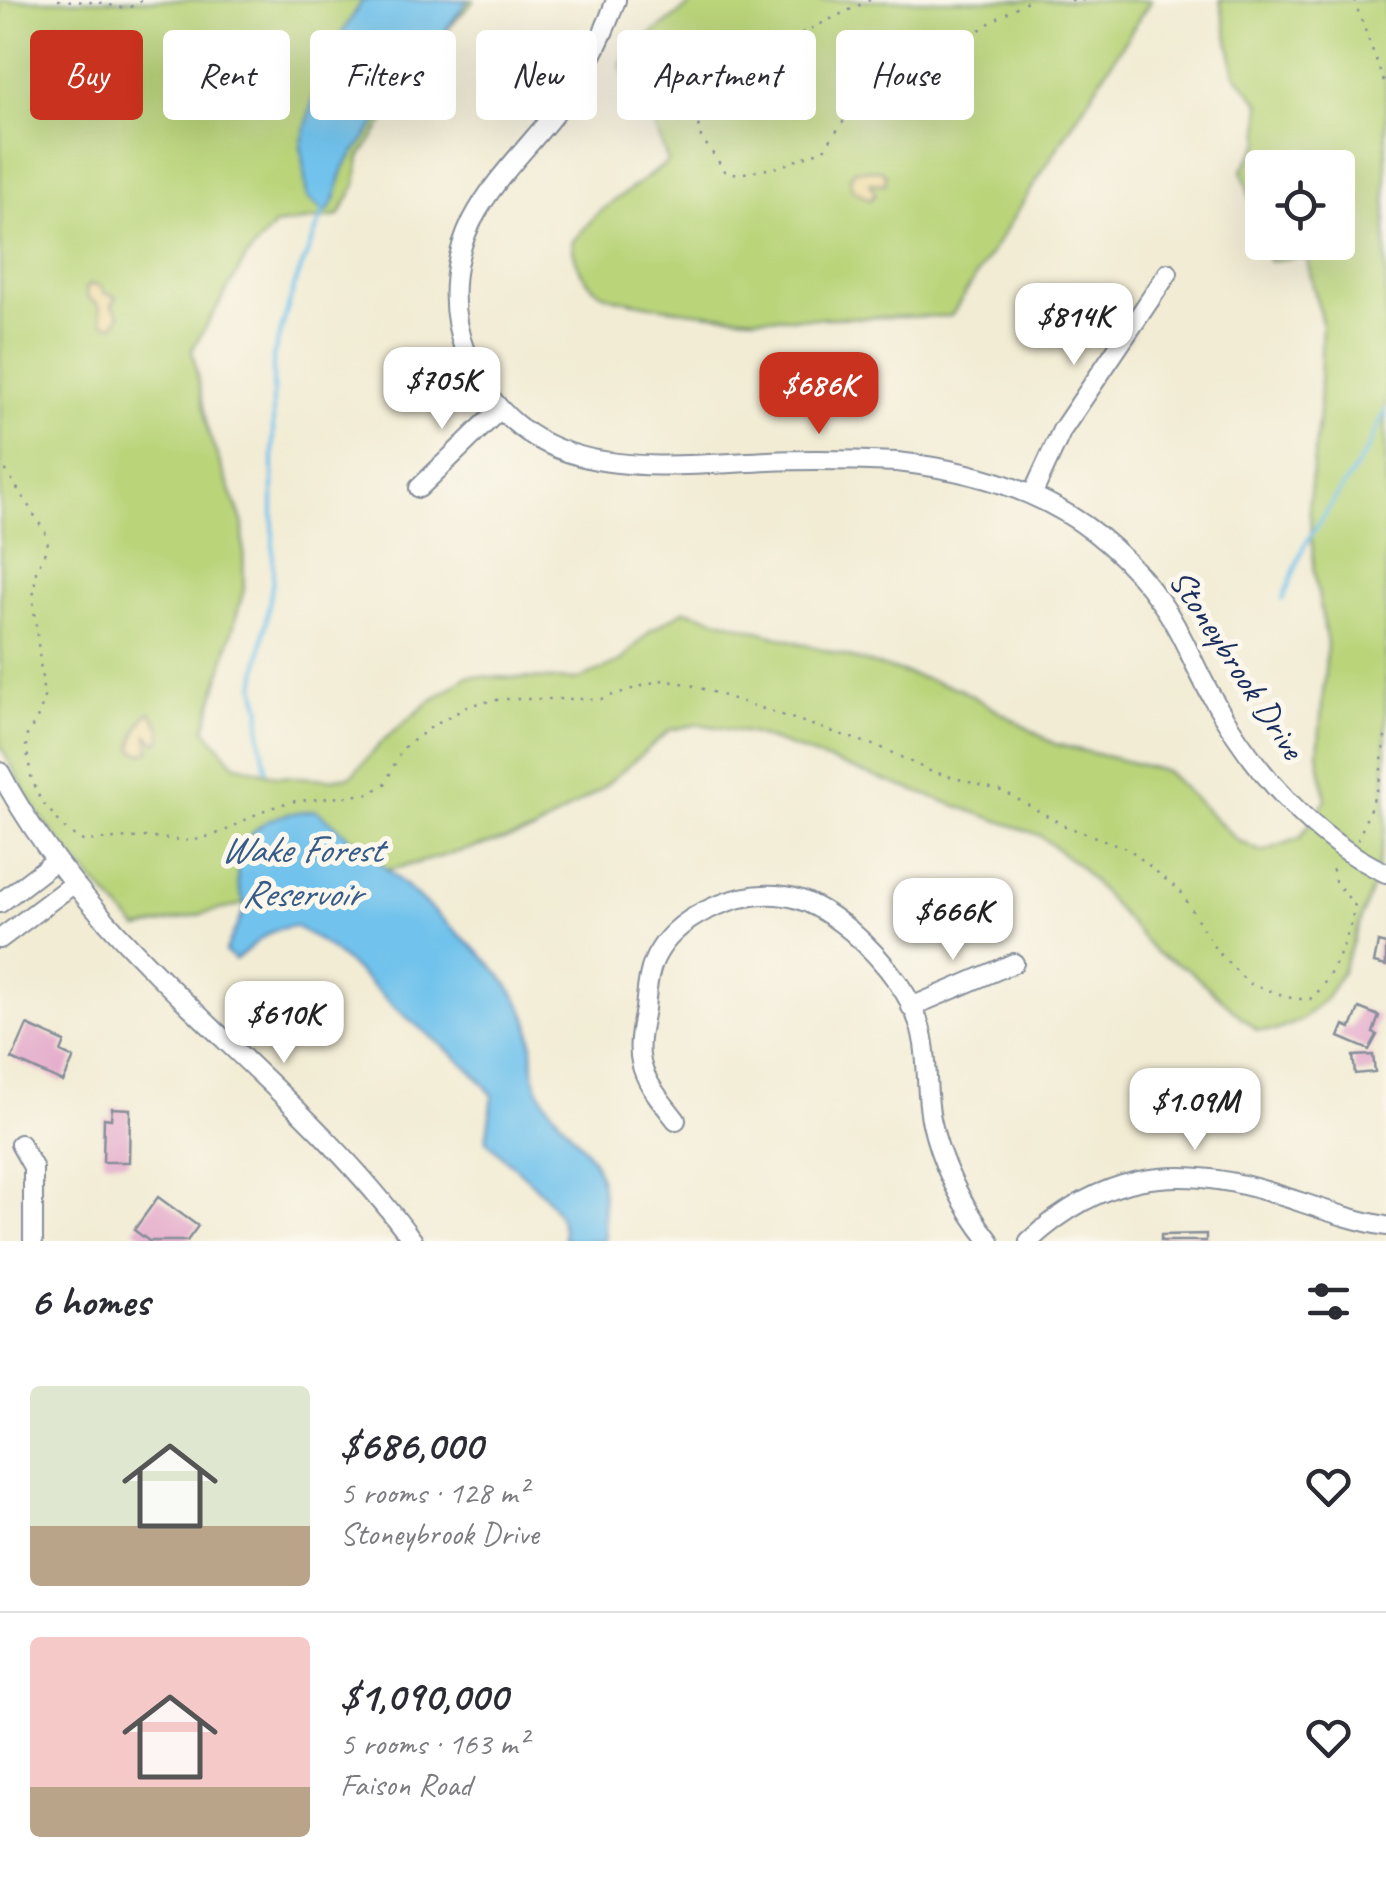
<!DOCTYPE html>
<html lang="en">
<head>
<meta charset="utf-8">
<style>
  :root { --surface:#fff; --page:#f2f2f3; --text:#2b2b33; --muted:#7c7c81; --line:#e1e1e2; --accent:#c8321e }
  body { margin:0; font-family:Caveat,sans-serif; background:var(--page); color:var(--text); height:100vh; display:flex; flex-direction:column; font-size:38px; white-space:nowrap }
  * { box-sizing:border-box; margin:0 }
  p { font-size:32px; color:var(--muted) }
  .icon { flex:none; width:55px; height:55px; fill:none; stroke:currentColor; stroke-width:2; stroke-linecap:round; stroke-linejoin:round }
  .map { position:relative; height:1241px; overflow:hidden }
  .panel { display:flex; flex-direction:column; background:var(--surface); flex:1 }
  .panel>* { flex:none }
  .guide { position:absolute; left:30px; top:30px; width:1328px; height:90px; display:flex; gap:20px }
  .controls { position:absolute; left:1245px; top:150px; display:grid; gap:20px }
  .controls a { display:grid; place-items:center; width:110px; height:110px; border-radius:10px; background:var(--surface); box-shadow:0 10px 40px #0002; font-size:50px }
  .price { position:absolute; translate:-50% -85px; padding:0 22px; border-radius:20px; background:#fff; color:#222; font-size:32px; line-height:65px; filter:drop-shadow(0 2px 5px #0008) }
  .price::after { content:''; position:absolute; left:50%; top:60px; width:30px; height:22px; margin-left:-15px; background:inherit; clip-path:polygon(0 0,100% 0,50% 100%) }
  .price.selected { background:var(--accent); color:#fff }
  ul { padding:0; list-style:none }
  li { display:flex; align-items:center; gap:30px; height:250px; padding:0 30px }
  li+li { border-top:2px solid var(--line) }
  li span { display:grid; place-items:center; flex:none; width:280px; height:200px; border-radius:10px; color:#555 }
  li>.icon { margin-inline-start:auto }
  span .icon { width:120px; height:120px; fill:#fffc; stroke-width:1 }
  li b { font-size:42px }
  h2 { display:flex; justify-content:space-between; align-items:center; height:120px; padding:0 30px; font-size:42px }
  .pill { padding:0 35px; border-radius:10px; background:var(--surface); box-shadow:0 10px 40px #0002; font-size:35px; line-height:90px }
  .pill.selected { background:var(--accent); color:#fff }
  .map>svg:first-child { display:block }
</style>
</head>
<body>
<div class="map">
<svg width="1386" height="1241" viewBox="0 0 1386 1241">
  <rect width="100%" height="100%" fill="#fbf7ec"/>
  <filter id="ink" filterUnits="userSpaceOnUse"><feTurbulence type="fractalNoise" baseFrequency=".01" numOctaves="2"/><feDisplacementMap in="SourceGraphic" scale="20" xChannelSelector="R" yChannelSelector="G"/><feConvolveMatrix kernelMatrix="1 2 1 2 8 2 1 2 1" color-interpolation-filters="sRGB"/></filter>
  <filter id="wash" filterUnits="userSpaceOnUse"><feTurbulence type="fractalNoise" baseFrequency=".0048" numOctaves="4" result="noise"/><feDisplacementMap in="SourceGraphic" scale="40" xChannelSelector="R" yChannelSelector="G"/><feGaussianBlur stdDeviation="2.25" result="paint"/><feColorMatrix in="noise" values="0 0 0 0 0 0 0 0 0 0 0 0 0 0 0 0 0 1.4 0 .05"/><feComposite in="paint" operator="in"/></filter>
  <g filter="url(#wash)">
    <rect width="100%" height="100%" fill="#f2ecd4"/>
    <!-- green -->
    <path fill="#bad47a" stroke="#6a826c" stroke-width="2.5" d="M0 0H474L449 28 360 157 356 184 339 216 275 225 246 258 192 350 209 435 243 523 244 589 205 729 234 764 277 776 329 779 351 776 385 739 428 703 468 676 577 680 620 662 650 631 685 610 960 689 1055 744 1166 771 1237 840 1262 852 1300 838 1326 800 1318 754 1327 644 1314 571 1309 501 1319 414 1322 323 1306 256 1269 261 1264 243 1338 242V168H1262V238L1242 170 1261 142 1260 103 1235 74 1220 0H1386V826L1375 880 1342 972 1325 999 1300 1021 1275 1031 1256 1030 1189 970 1156 953 1080 867 1039 835 754 734 700 724 670 730 601 789 533 832 413 864 138 929 76 862 37 812 0 745Z
      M697 0H1151L951 316C850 317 745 325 646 304 632 301 613 300 601 293 583 281 574 262 572 242L599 212 668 162 652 117 620 66 625 54Z"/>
    <!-- sand -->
    <path fill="#eeda9e" stroke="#84847e" stroke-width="2.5" d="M855 170H880L886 174 885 184 870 183 875 194 870 200 852 188 850 177Z
      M90 284 101 286 104 293 117 297 112 305 120 315 114 325 103 323 99 305 87 297 86 289Z
      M150 712 161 728 162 738 157 743 148 735 150 751 141 754 133 749C132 738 142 718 150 712Z"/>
    <!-- water -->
    <path fill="#71c2ec" stroke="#4678a5" stroke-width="2.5" d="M363 0H468L346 164C336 183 341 196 326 213L307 197 301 146 318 79 331 50Z
      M316 810C357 841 394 876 432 910 465 940 510 975 527 1018 536 1040 529 1068 537 1085 549 1113 575 1134 592 1159 606 1180 603 1216 605 1241H564C566 1200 511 1168 486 1140L493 1096C467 1061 429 1037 396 1008 363 978 335 946 294 926 263 930 258 943 235 960L225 952 246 906C230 877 237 837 268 821 283 813 300 812 316 810Z"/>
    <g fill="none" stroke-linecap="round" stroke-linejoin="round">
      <!-- stream -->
      <path stroke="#71c2ec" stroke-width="4" d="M1283 599 1304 546 1367 450 1386 410
        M266 769 260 735 261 710 255 686 273 580V357L295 284 324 211"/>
    </g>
    <g id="blocks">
      <!-- building -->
      <path fill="#e4accb" d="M1378 942 1386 944V966L1374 963Z
        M1359 1008 1379 1016 1373 1033 1377 1035 1369 1050 1339 1037 1344 1025 1351 1028Z
        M27 1025 65 1042 61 1052 74 1058 63 1082 12 1059Z
        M1373 1055 1375 1072 1355 1074 1353 1056Z
        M112 1108 130 1109 129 1162H103L104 1118 111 1119Z
        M158 1197 198 1226 187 1241H149L134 1230Z
        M1206 1234V1241H1161V1235Z"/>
    </g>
  </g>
  <g filter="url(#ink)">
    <use href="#blocks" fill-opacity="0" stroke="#868e99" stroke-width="2.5"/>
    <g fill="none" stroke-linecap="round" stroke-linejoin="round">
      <!-- minor casing -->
      <g stroke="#868e99" stroke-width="22">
        <path id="minor" d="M616 0C602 39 581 81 555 113 527 149 493 180 472 221 451 263 449 311 466 354 522 486 649 467 768 461 811 459 855 460 897 462 1008 474 1096 510 1162 604 1183 633 1194 667 1212 697 1251 767 1312 839 1386 873
          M419 488 499 410
          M1033 493 1062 430 1168 273
          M0 772C98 960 290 1072 413 1241
          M0 903 55 861
          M0 939 73 884
          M911 1007 1014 963
          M676 1120C663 1103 645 1083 641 1062 637 1045 642 1025 645 1009 647 989 648 968 659 951 682 913 742 889 785 896 809 899 833 916 851 931 883 959 918 1000 924 1044 928 1069 926 1094 931 1119 940 1163 962 1206 990 1241
          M20 1144 33 1167V1241
          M1029 1241C1100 1175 1174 1163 1266 1191 1306 1203 1345 1219 1386 1226"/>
      </g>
      <!-- path -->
      <path stroke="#868e99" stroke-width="2.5" stroke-dasharray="2.5 8" stroke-linecap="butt" d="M58 0 103 3 120 8 131 7 142 0
        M870 0 769 49 696 116 701 137 725 171 738 174 779 167 824 149 851 111 870 102 894 82 919 72 991 22 1029 0
        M1071 0H1086
        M1354 0 1386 87
        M0 461 45 532 48 545 36 572 33 600 44 697 40 713 25 739 31 776 40 799 66 830 83 841 146 837 192 841 223 832 262 811 289 802 369 794 385 784 402 749 430 728 470 705 502 699H601L660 680 688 684 882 748 930 771 1005 792 1065 826 1129 849 1181 892 1216 950 1248 983 1294 999H1310L1317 993C1338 966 1348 937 1355 906L1335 881 1332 866 1335 863
        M1358 840 1379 785 1386 729"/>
      <!-- minor -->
      <use href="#minor" stroke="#fff" stroke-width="18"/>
    </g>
  </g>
  <g text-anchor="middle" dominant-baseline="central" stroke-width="10" stroke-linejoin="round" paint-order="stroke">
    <!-- street labels -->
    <g font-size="35" fill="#1b2f5e" stroke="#fbf7ec">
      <text transform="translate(1237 664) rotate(57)">Stoneybrook Drive</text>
    </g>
    <!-- water labels -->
    <g font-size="38" font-style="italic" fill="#355b89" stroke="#fbf7ec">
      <text x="301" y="849">Wake Forest<tspan x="301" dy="44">Reservoir</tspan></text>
    </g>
  </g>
</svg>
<div class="controls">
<a><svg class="icon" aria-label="locate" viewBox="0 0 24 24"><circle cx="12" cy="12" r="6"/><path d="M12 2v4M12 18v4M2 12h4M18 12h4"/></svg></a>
</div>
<b class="price" style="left:1074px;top:368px">$814K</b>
<b class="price" style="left:442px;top:432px">$705K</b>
<b class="price selected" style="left:819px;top:437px">$686K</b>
<b class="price" style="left:953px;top:963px">$666K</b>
<b class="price" style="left:284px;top:1066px">$610K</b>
<b class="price" style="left:1195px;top:1153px">$1.09M</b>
<div class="guide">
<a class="pill selected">Buy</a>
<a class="pill">Rent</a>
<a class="pill">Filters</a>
<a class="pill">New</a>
<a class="pill">Apartment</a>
<a class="pill">House</a>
</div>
</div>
<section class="panel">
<h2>6 homes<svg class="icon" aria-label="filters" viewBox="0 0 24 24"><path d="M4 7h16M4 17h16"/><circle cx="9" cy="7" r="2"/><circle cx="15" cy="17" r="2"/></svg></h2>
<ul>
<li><span style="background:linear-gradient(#dfe7d0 70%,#b9a48a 0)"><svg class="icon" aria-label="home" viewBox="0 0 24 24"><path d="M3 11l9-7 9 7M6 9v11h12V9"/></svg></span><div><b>$686,000</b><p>5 rooms · 128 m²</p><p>Stoneybrook Drive</p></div><svg class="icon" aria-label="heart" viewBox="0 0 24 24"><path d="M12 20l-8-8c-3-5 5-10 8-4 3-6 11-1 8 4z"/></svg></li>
<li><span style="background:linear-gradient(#f6c9c9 75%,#b9a48a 0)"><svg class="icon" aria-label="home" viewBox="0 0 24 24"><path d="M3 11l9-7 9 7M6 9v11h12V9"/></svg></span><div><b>$1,090,000</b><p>5 rooms · 163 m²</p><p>Faison Road</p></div><svg class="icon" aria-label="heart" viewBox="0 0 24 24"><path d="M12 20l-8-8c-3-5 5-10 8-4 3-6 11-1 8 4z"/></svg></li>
</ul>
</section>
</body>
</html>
